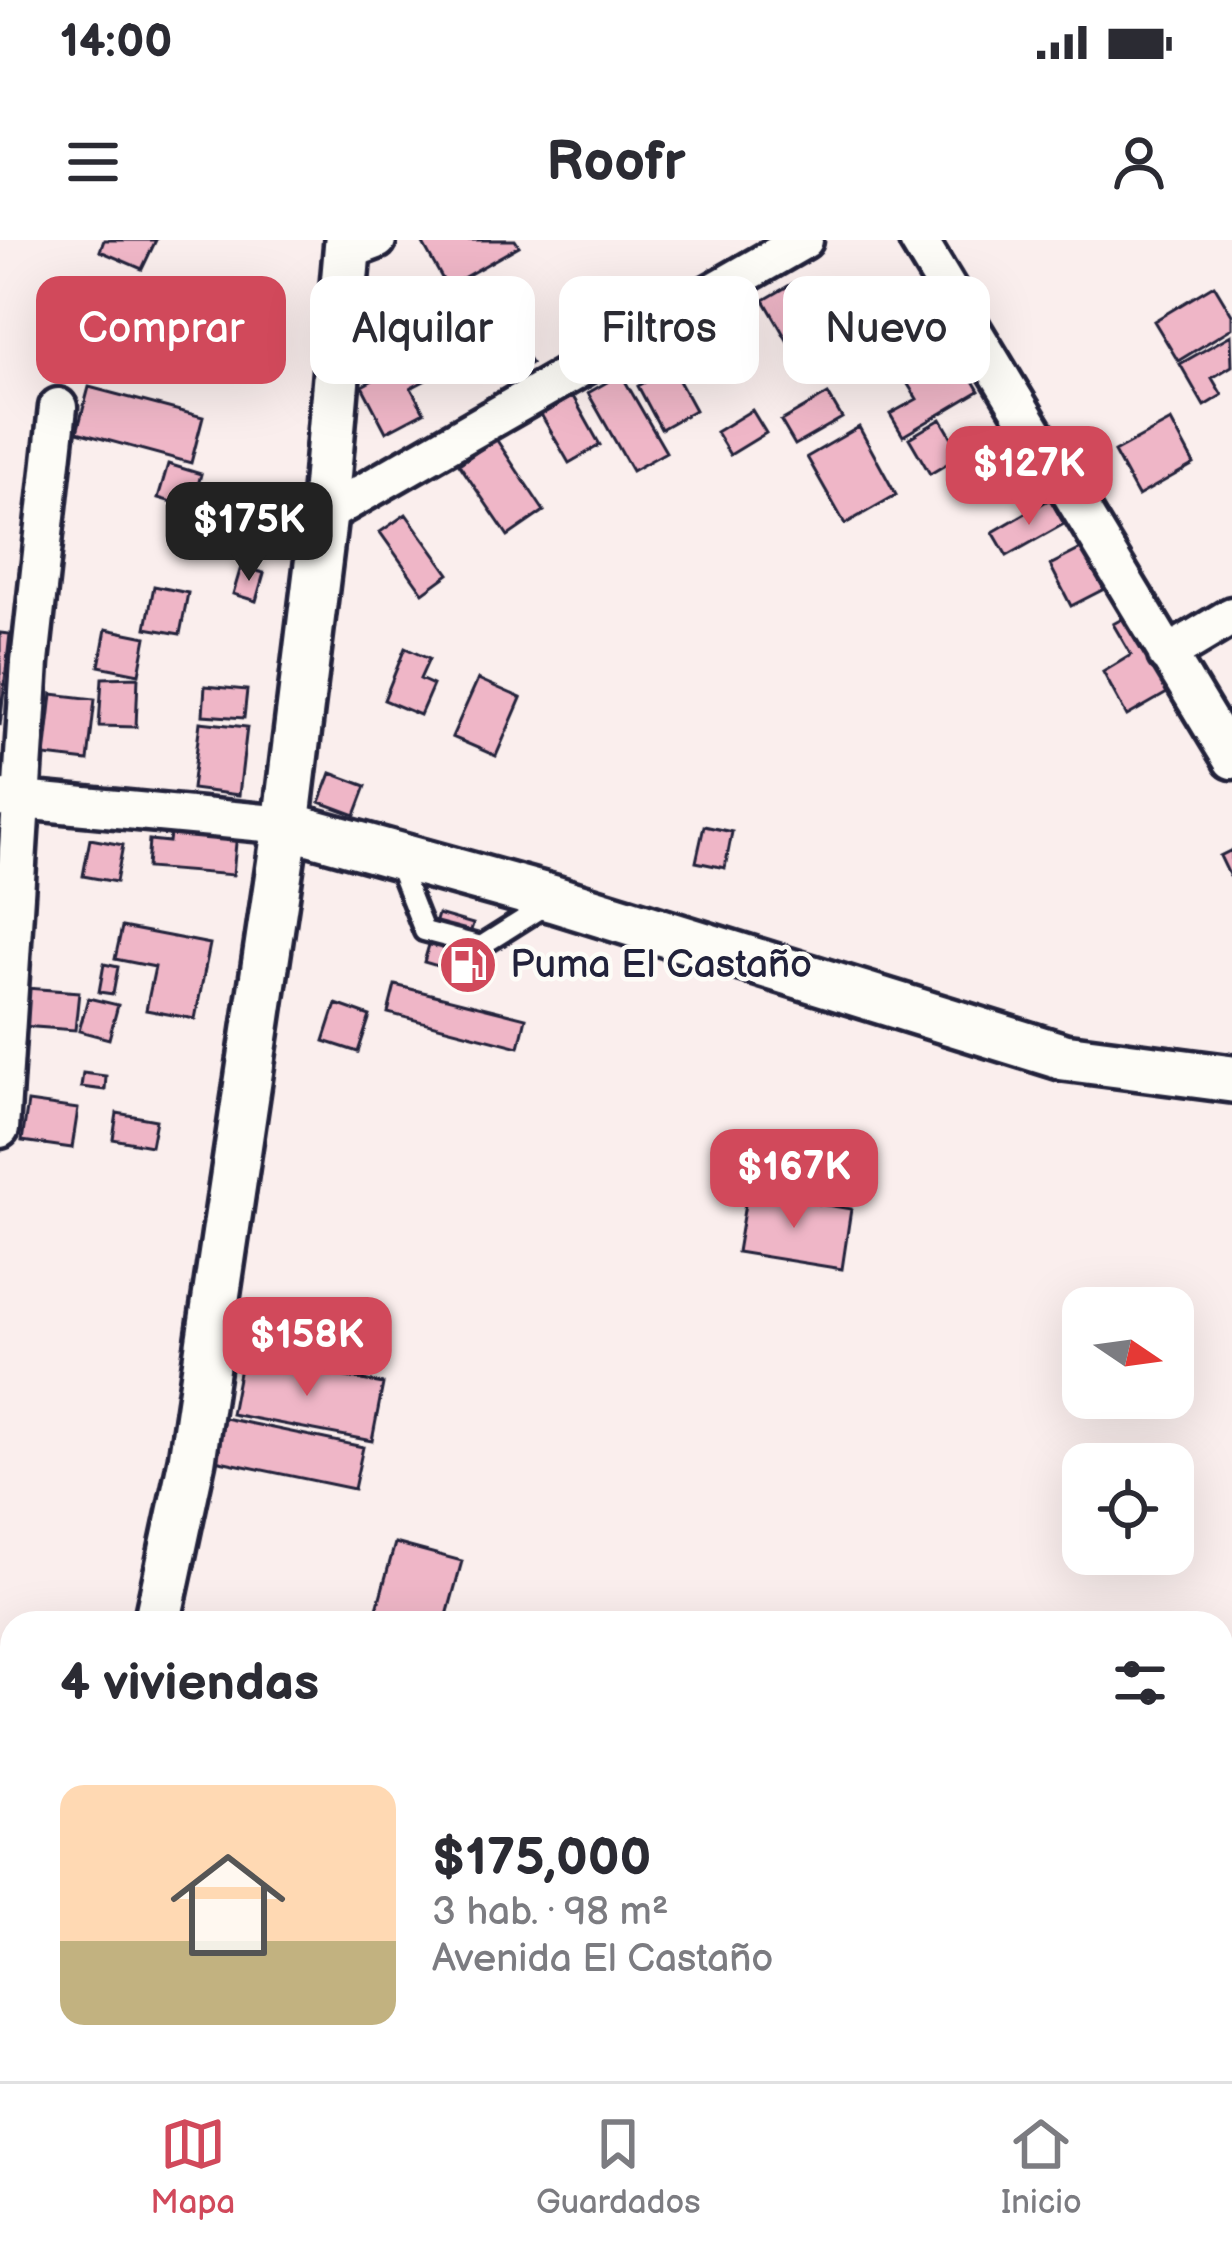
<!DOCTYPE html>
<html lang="es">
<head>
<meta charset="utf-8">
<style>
  :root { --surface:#fff; --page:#f7f7f7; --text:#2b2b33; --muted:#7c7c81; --line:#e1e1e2; --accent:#d1495b }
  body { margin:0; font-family:"Balsamiq Sans",sans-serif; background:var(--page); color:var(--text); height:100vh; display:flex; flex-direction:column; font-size:45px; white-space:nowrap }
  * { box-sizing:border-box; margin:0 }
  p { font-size:39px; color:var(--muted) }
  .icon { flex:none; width:66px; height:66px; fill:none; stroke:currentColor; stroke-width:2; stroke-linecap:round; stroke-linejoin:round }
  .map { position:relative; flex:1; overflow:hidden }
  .panel { position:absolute; left:0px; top:1371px; width:1233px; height:471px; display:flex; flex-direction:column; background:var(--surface); border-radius:36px 36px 0 0; box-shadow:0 12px 48px #0002 }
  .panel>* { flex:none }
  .banner { position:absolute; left:36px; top:36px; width:1161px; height:108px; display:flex; gap:24px }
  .needle { width:78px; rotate:103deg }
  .tools { position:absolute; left:1062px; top:1047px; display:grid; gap:24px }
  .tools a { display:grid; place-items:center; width:132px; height:132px; border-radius:24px; background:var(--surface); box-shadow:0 12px 48px #0002; font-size:60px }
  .price { position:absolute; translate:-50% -102px; padding:0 27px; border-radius:24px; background:var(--accent); color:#fff; font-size:39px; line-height:78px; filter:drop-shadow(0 3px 6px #0008) }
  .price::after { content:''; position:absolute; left:50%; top:72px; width:36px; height:27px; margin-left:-18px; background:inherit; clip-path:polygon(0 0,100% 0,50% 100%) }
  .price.on { background:#222; color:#fff }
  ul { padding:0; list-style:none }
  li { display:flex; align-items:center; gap:36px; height:300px; padding:0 60px }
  li span { display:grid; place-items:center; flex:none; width:336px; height:240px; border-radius:24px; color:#555 }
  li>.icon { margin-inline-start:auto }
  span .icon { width:144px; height:144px; fill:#fffc; stroke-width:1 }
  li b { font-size:51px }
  h2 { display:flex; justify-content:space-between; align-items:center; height:144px; padding:0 60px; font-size:51px }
  .chip { padding:0 42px; border-radius:24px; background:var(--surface); box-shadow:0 12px 48px #0002; font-size:42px; line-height:108px }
  .chip.on { background:var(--accent); color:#fff }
  .status { display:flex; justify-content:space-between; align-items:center; height:84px; padding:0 60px; background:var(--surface); direction:ltr }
  .status svg { height:33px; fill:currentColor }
  header { display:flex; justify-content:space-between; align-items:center; height:156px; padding:0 60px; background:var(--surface); font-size:54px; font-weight:700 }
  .menu { display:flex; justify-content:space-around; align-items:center; height:168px; border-top:3px solid var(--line); background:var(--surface); font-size:33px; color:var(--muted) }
  .menu a { display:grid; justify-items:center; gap:6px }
  .menu .on { color:var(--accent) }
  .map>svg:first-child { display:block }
</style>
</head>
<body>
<div class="status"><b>14:00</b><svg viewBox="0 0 49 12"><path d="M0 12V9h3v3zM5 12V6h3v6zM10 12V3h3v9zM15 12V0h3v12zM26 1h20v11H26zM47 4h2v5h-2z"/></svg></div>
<header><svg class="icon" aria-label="menu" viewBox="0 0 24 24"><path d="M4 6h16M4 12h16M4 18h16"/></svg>Roofr<svg class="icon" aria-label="person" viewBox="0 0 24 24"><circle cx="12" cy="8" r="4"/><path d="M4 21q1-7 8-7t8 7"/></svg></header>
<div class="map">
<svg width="1232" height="1841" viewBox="0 0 1232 1841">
  <rect width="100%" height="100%" fill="#faeeed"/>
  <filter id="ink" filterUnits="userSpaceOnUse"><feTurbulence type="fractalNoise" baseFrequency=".00833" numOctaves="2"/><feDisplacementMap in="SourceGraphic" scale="24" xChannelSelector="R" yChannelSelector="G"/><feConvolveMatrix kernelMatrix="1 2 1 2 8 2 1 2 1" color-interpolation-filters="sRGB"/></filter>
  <g filter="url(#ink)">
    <!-- building -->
    <path fill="#efb6c7" stroke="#22223b" stroke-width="3" d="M104 0H156L142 29 100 11Z
      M429 0H515L519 6 447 47 423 4Z
      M795 42 826 95 795 114 764 60Z
      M1214 45 1232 75V88L1178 121 1154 81Z
      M497 72 531 123 501 142 468 92Z
      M403 84 417 110 434 101 449 128 411 148 424 172 386 192 362 146 393 129 377 98Z
      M926 87 942 117 910 135 894 106Z
      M1231 95 1232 126 1212 138 1222 155 1204 166 1180 124Z
      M956 112 979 151 903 196 890 174 917 159 906 141Z
      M672 128 695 170 661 189 638 146Z
      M621 134 666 212 632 231 588 153Z
      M89 147 203 177 191 223 77 192Z
      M571 153 600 205 569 223 539 171Z
      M828 154 842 178 795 205 781 181Z
      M752 170 766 193 730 215 716 192Z
      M941 179 962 215 930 234 909 198Z
      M1171 181 1194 224 1138 256 1114 212Z
      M859 187 896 255 845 284 807 217Z
      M496 199 544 271 508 296 459 224Z
      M168 224 201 234 192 268 158 258Z
      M1050 259 1064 284 1007 316 993 292Z
      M406 274 449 334 423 353 380 292Z
      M1083 308 1104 349 1071 366 1050 325Z
      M241 327 264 333 256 361 233 354Z
      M154 346 188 353 180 394 146 388Z
      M1131 374 1174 449 1127 476 1103 432 1131 415 1113 384Z
      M106 389 146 397 139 434 99 426Z
      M0 393 10 394 0 486Z
      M405 408 429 419 420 439 433 445 420 475 384 460Z
      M138 437 136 487 99 486 102 438Z
      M478 439 521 458 496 516 452 497Z
      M205 446 247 450 244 478 203 475Z
      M52 454 95 459 88 521 45 516Z
      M200 482 247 487 239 555 192 549Z
      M331 533 366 546 355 575 320 562Z
      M171 586 237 592 233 635 147 628 149 600 169 602Z
      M704 586 732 592 725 628 696 622Z
      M90 599 123 605 116 642 83 636Z
      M1232 610V641L1220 616Z
      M438 674 473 684 458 732 424 722Z
      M122 687 210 704 195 779 146 770 155 727 115 719Z
      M104 724 118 727 113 754 99 752Z
      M395 745 526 778 519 807 388 773Z
      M26 748 79 752 75 790 22 786Z
      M88 758 118 765 109 799 79 791Z
      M336 764 370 776 358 812 324 801Z
      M83 833 106 836 105 850 81 847Z
      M28 862 78 869 72 908 22 901Z
      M117 873 156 880 151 906 113 899Z
      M747 952 851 969 842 1029 737 1012Z
      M242 1117 383 1144 372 1201 231 1174Z
      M224 1178 363 1207 354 1249 215 1220Z
      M395 1303 462 1321 445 1383H416L376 1372Z
      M185 1830H220L224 1833 219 1841H178Z"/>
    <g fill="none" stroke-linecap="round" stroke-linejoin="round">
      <!-- service casing -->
      <g stroke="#22223b" stroke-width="27">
        <path id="service" d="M396 620 424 691 481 706 546 665"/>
      </g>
      <!-- minor casing -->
      <g stroke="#22223b" stroke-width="45">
        <path id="minor" d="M918 0 1232 520
          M348 11 377 0
          M324 275 804 0
          M1167 415 1232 376
          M0 558 286 585
          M0 889 30 422 58 167
          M0 1785 12 1791
          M88 1830 109 1841
          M653 1830 676 1841"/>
      </g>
      <!-- tertiary casing -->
      <g stroke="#22223b" stroke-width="54">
        <path id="tertiary" d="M286 585 554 659 1064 817 1232 839
          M157 1383 192 1220 286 585 324 275 348 0
          M0 1744 12 1723"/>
      </g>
      <!-- service -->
      <use href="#service" stroke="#fdfcf7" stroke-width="18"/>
      <!-- minor -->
      <use href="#minor" stroke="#fdfcf7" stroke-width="36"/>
      <!-- tertiary -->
      <use href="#tertiary" stroke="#fdfcf7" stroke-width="45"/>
    </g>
  </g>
  <!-- icons -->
  <defs>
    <g id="fuel-disc" transform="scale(3)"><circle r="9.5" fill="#d1495b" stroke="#fdfcf7"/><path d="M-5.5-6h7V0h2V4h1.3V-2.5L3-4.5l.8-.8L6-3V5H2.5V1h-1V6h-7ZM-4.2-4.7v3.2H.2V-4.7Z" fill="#fff"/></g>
  </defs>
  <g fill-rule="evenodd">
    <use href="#fuel-disc" x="468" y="725"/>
  </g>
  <g text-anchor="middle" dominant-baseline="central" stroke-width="9" stroke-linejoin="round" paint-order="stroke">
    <!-- poi labels -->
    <g font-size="39" fill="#22223b" stroke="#fdfcf7" text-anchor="start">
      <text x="510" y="725">Puma El Castaño</text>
    </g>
  </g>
</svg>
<div class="tools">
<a><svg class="needle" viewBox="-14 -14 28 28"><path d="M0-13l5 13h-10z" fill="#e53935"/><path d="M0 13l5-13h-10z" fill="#7c7c81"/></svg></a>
<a><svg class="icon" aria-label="locate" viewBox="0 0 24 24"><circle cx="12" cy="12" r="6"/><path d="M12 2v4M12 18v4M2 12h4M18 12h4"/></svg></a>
</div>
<b class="price" style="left:1029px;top:288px">$127K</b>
<b class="price on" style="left:249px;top:344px">$175K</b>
<b class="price" style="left:794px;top:991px">$167K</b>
<b class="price" style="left:307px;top:1159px">$158K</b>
<div class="banner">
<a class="chip on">Comprar</a>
<a class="chip">Alquilar</a>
<a class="chip">Filtros</a>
<a class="chip">Nuevo</a>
</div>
<section class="panel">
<h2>4 viviendas<svg class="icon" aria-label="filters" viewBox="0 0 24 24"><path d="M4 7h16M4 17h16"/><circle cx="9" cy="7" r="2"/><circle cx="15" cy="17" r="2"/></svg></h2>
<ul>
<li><span style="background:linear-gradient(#ffd9b3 65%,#c2b280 0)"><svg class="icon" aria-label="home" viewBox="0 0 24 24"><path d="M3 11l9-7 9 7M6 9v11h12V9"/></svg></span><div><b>$175,000</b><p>3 hab. · 98 m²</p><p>Avenida El Castaño</p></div></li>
</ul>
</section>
</div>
<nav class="menu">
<a class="on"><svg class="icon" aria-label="map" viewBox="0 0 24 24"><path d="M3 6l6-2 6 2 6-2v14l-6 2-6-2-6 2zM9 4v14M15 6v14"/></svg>Mapa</a>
<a><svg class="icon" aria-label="saved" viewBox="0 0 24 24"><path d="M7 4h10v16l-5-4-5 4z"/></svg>Guardados</a>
<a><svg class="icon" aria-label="home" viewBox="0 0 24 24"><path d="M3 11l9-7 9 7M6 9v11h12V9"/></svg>Inicio</a>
</nav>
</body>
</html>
